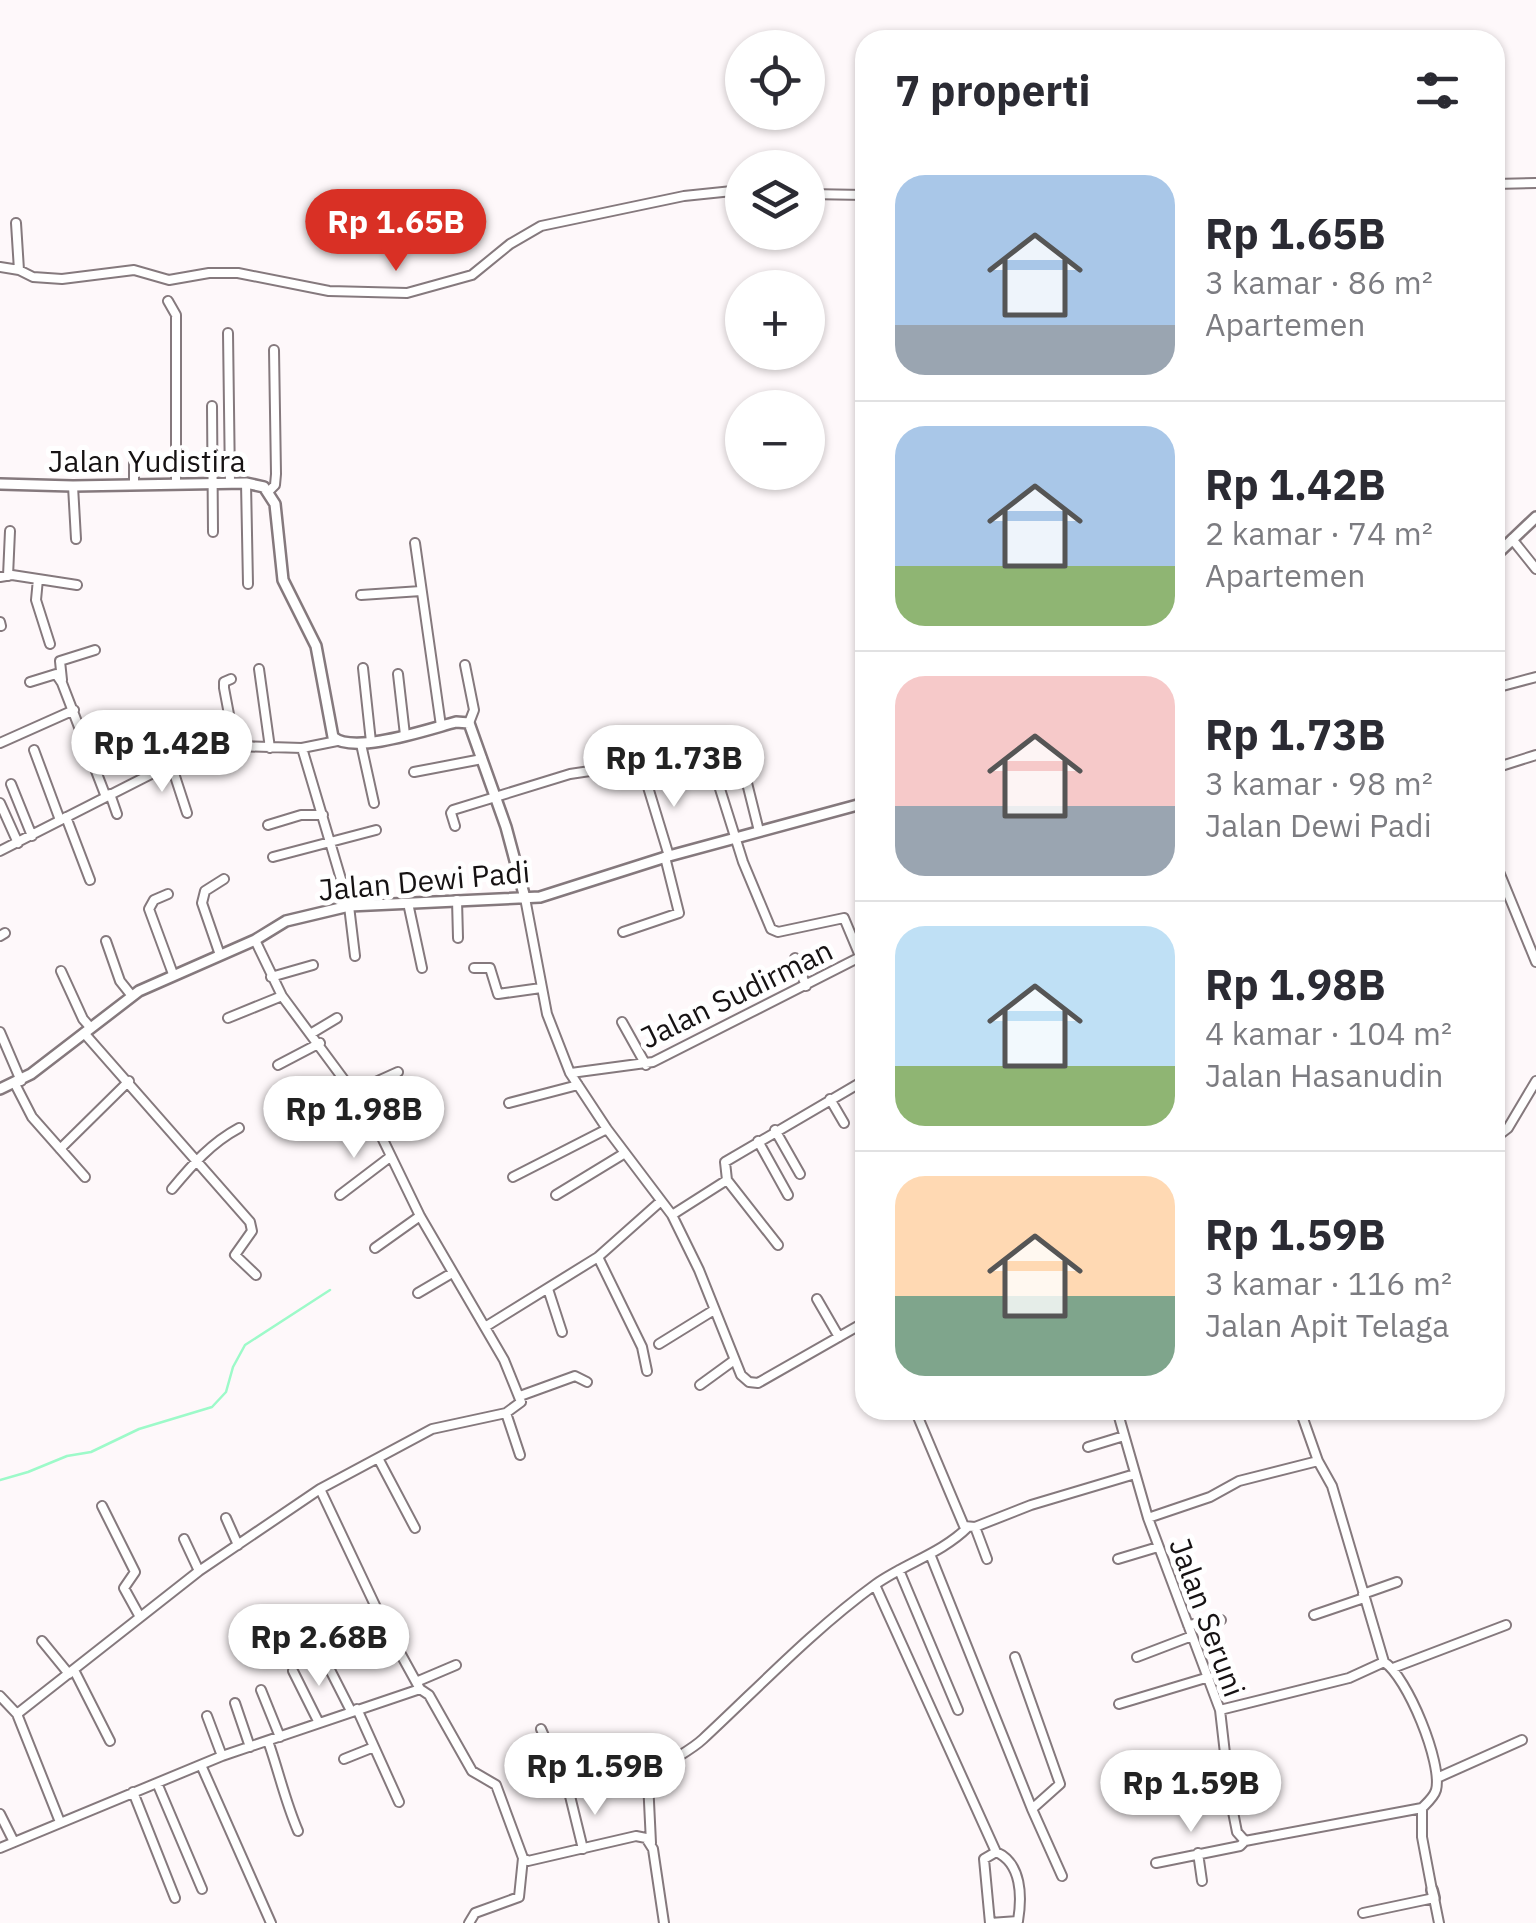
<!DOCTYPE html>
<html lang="id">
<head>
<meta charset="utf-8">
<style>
  :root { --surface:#fff; --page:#f2f2f3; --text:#2b2b33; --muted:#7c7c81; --line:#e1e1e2; --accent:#d93025 }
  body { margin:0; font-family:"IBM Plex Sans",sans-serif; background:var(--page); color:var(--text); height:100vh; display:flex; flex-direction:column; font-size:38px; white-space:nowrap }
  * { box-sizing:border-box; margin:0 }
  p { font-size:32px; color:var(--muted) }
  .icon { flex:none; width:55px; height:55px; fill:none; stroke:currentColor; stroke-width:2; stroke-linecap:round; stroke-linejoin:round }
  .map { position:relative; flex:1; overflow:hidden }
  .panel { position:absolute; left:855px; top:30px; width:650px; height:1390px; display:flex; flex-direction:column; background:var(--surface); border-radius:30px; box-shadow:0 2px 8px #0004 }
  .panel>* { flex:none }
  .tools { position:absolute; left:725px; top:30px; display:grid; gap:20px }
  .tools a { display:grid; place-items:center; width:100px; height:100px; border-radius:50%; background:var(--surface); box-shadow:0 2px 8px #0004; font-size:50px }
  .price { position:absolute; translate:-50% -85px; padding:0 22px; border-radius:35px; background:#fff; color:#222; font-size:32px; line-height:65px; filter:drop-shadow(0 2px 5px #0008) }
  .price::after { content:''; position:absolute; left:50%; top:60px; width:30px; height:22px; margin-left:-15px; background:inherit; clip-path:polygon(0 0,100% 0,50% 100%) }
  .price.selected { background:var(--accent); color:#fff }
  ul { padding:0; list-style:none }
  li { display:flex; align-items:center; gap:30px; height:250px; padding:0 40px }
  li+li { border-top:2px solid var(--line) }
  li span { display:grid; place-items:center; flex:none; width:280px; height:200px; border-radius:30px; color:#555 }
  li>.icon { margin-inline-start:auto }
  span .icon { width:120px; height:120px; fill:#fffc; stroke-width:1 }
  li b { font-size:42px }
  h2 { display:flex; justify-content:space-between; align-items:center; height:120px; padding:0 40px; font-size:42px }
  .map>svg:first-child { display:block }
</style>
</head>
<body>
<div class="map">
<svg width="1536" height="1923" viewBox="0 0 1536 1923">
  <rect width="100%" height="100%" fill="#fef8fa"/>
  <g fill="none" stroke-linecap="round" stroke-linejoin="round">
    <!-- stream -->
    <path stroke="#9dfac9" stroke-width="2.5" d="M0 1480 28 1472 67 1456 91 1452 139 1429 212 1407 226 1392 233 1367 245 1345 330 1290"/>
    <!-- minor casing -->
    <g stroke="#85797d" stroke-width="12">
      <path id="minor" d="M1495 184 1536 183
        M808 194 865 195
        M16 223 19 270
        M0 267 19 270 33 277 62 279 134 270 169 280 209 273H238L329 291 407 293 472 275 510 244 541 226 684 196 742 190
        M168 301 176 315V482
        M228 333 230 482
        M212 406 213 532
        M134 459V485
        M246 483 248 584
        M73 486 76 539
        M269 491 275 485 276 474 274 350
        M1512 539 1536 569
        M415 543 441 726
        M8 576 10 531
        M0 577 12 575 77 585
        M38 579 36 600 50 644
        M361 595 421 591
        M0 622 1 626
        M465 665 474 710 469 723
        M363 668 371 742
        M259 669 270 748
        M398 674 405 735
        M231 679 224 682V688L235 746
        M62 680 60 661 95 650
        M30 682 56 674 62 683 106 797
        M1495 688 1536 677
        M0 743 74 710
        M361 744 374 803
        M302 748 349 906 355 956
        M34 750 60 820
        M171 764 187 813
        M1495 768 1536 755
        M744 771 759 831
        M414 772 482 759
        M715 773 743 862 771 929 778 932 844 918 865 968
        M11 784 32 836
        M110 794 117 814
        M0 803 18 843
        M66 817 90 880
        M268 825 301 815H323
        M455 826 451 813 453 810 570 774 630 765 637 766 644 774 669 856
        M0 851 171 764 235 746 302 748 337 741
        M273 857 376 830
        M1495 862 1536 962
        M168 894 154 900 149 909 173 974
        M525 898 547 1014 570 1073 607 1129 672 1215 699 1270 741 1375 749 1382 758 1383 865 1322
        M457 900 458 938
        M408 903 422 968
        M623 932 679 913 665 857
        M0 936 5 933
        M106 941 120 981 132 996
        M220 955 202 903 205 891 224 879
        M795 958 806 986
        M474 968H490L498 994 541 988
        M61 971 83 1019 90 1027
        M271 977 313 965
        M228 1018 282 996
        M622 1022 646 1065
        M0 1032 21 1081
        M84 1033 250 1222 252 1231 235 1255 256 1275
        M312 1033 337 1018
        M278 1065 320 1043
        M571 1073 653 1062 860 957
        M15 1084 32 1117 85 1177
        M830 1099 844 1123
        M509 1103 578 1085
        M278 1126 398 1072
        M775 1130 800 1174
        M1495 1138 1508 1128 1536 1081
        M758 1141 788 1195
        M60 1149 129 1081
        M513 1177 607 1129
        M727 1180 778 1245
        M172 1189C192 1165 211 1143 239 1128
        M340 1195 390 1157
        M556 1195 625 1153
        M672 1215 727 1180 725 1162 865 1080
        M375 1248 420 1216
        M598 1257 642 1347 647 1371
        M548 1289 562 1332
        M418 1293 452 1273
        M817 1299 839 1337
        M485 1327 598 1257 661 1201
        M659 1344 714 1310
        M861 1380 865 1378
        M700 1385 733 1361
        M520 1396 575 1376 587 1382
        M915 1410 964 1526 975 1527 1031 1505 1135 1474
        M1117 1410 1148 1518 1220 1710 1230 1797 1237 1832 1245 1841
        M506 1413 520 1455
        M1062 1414 1098 1410
        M1088 1447 1124 1436
        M378 1458 415 1528
        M320 1489 382 1620 420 1689 429 1695 472 1771 496 1785 523 1858 528 1861 636 1836 646 1838 653 1849 664 1923
        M102 1506 135 1572 124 1588 140 1617
        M226 1518 238 1545
        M1148 1518 1210 1497 1239 1481 1318 1461
        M975 1527 987 1559
        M184 1539 199 1571
        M930 1554 1032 1809 1062 1876
        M1118 1559 1158 1547
        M899 1570 958 1710
        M875 1585 996 1852C1022 1863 1022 1897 1018 1921L990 1923 984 1859 996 1852
        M1363 1594 1397 1582
        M1314 1615 1364 1598
        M1188 1625 1221 1620
        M42 1641 69 1674
        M323 1656 351 1711
        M1015 1657 1060 1784 1032 1809
        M1137 1657 1192 1636
        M1393 1668 1506 1625
        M74 1670 110 1741
        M293 1671 319 1723
        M416 1682 456 1665
        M261 1690 280 1737
        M0 1696 17 1714
        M235 1703 250 1747
        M1119 1704 1209 1677
        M357 1709 399 1802
        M1220 1710 1349 1678 1384 1662
        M207 1716 222 1756
        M541 1729 570 1796 583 1849
        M268 1741C279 1772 285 1801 298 1831
        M344 1759 374 1747
        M201 1765 271 1923
        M1437 1778 1522 1740
        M157 1783 202 1889
        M133 1792 175 1898
        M1422 1808V1837L1432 1890
        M0 1814 14 1842
        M60 1822 17 1714 199 1571 320 1489 432 1429 506 1413 521 1402 504 1360 420 1216 373 1119 282 996 255 940
        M651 1843 648 1781C662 1762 686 1755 703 1739 759 1687 814 1629 876 1584 906 1563 942 1553 968 1527
        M0 1848 222 1756 420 1689
        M1198 1853 1202 1881
        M1156 1863 1240 1846 1245 1841 1422 1808C1427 1803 1434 1797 1436 1790 1443 1764 1407 1676 1384 1662L1332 1486 1318 1461 1300 1410
        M1363 1913 1434 1898 1439 1923
        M469 1923 475 1913 519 1897 523 1858"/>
    </g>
    <!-- tertiary casing -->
    <g stroke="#85797d" stroke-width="14">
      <path id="tertiary" d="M0 484 73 486 246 483 264 487 275 504 283 580 316 646 333 737C354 755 429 729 456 722L469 723 506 827 525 898
        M1495 556 1536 517
        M0 1089 31 1074 139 991 255 940 286 921 349 906 540 897 669 856 865 803
        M1432 1890 1434 1898"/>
    </g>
    <!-- minor -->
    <use href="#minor" stroke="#fff" stroke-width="8"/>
    <!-- tertiary -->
    <use href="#tertiary" stroke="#fff" stroke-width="9"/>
  </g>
  <g text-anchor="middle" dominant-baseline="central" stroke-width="10" stroke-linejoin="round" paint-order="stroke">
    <!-- street labels -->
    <g font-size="30" fill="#161213" stroke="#fff">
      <text x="147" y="460">Jalan Yudistira</text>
      <text transform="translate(424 880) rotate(-5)">Jalan Dewi Padi</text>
      <text transform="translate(736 993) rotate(-26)">Jalan Sudirman</text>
      <text transform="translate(1208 1617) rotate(70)">Jalan Seruni</text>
    </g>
  </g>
</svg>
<div class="tools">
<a><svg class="icon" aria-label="locate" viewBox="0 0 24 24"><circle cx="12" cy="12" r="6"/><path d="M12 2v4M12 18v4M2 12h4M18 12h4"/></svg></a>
<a><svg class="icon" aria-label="layers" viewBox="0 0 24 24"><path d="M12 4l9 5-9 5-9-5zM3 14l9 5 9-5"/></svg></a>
<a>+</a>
<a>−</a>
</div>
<b class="price selected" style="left:396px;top:274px">Rp 1.65B</b>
<b class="price" style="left:162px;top:795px">Rp 1.42B</b>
<b class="price" style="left:674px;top:810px">Rp 1.73B</b>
<b class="price" style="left:354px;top:1161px">Rp 1.98B</b>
<b class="price" style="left:319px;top:1689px">Rp 2.68B</b>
<b class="price" style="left:595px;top:1818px">Rp 1.59B</b>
<b class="price" style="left:1191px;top:1835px">Rp 1.59B</b>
<section class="panel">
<h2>7 properti<svg class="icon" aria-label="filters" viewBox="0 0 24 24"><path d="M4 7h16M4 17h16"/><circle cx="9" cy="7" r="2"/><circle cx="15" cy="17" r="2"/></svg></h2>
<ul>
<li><span style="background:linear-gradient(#a9c7e8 75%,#9aa5b1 0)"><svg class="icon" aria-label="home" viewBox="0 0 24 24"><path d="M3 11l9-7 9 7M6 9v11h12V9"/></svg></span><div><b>Rp 1.65B</b><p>3 kamar · 86 m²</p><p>Apartemen</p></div></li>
<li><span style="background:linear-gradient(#a9c7e8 70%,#8fb573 0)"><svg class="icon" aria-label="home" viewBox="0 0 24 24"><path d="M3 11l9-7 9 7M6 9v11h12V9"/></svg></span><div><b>Rp 1.42B</b><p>2 kamar · 74 m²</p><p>Apartemen</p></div></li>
<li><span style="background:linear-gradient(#f6c9c9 65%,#9aa5b1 0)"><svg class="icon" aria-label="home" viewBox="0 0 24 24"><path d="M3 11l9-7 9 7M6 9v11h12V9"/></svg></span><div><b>Rp 1.73B</b><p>3 kamar · 98 m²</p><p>Jalan Dewi Padi</p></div></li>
<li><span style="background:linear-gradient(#bfe0f5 70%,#8fb573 0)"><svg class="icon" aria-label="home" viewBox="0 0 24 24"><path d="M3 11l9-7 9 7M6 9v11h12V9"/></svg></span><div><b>Rp 1.98B</b><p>4 kamar · 104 m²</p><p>Jalan Hasanudin</p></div></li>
<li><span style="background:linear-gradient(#ffd9b3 60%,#7fa58c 0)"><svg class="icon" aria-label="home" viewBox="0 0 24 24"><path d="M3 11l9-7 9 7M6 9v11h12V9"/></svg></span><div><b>Rp 1.59B</b><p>3 kamar · 116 m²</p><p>Jalan Apit Telaga</p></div></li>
</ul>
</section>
</div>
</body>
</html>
